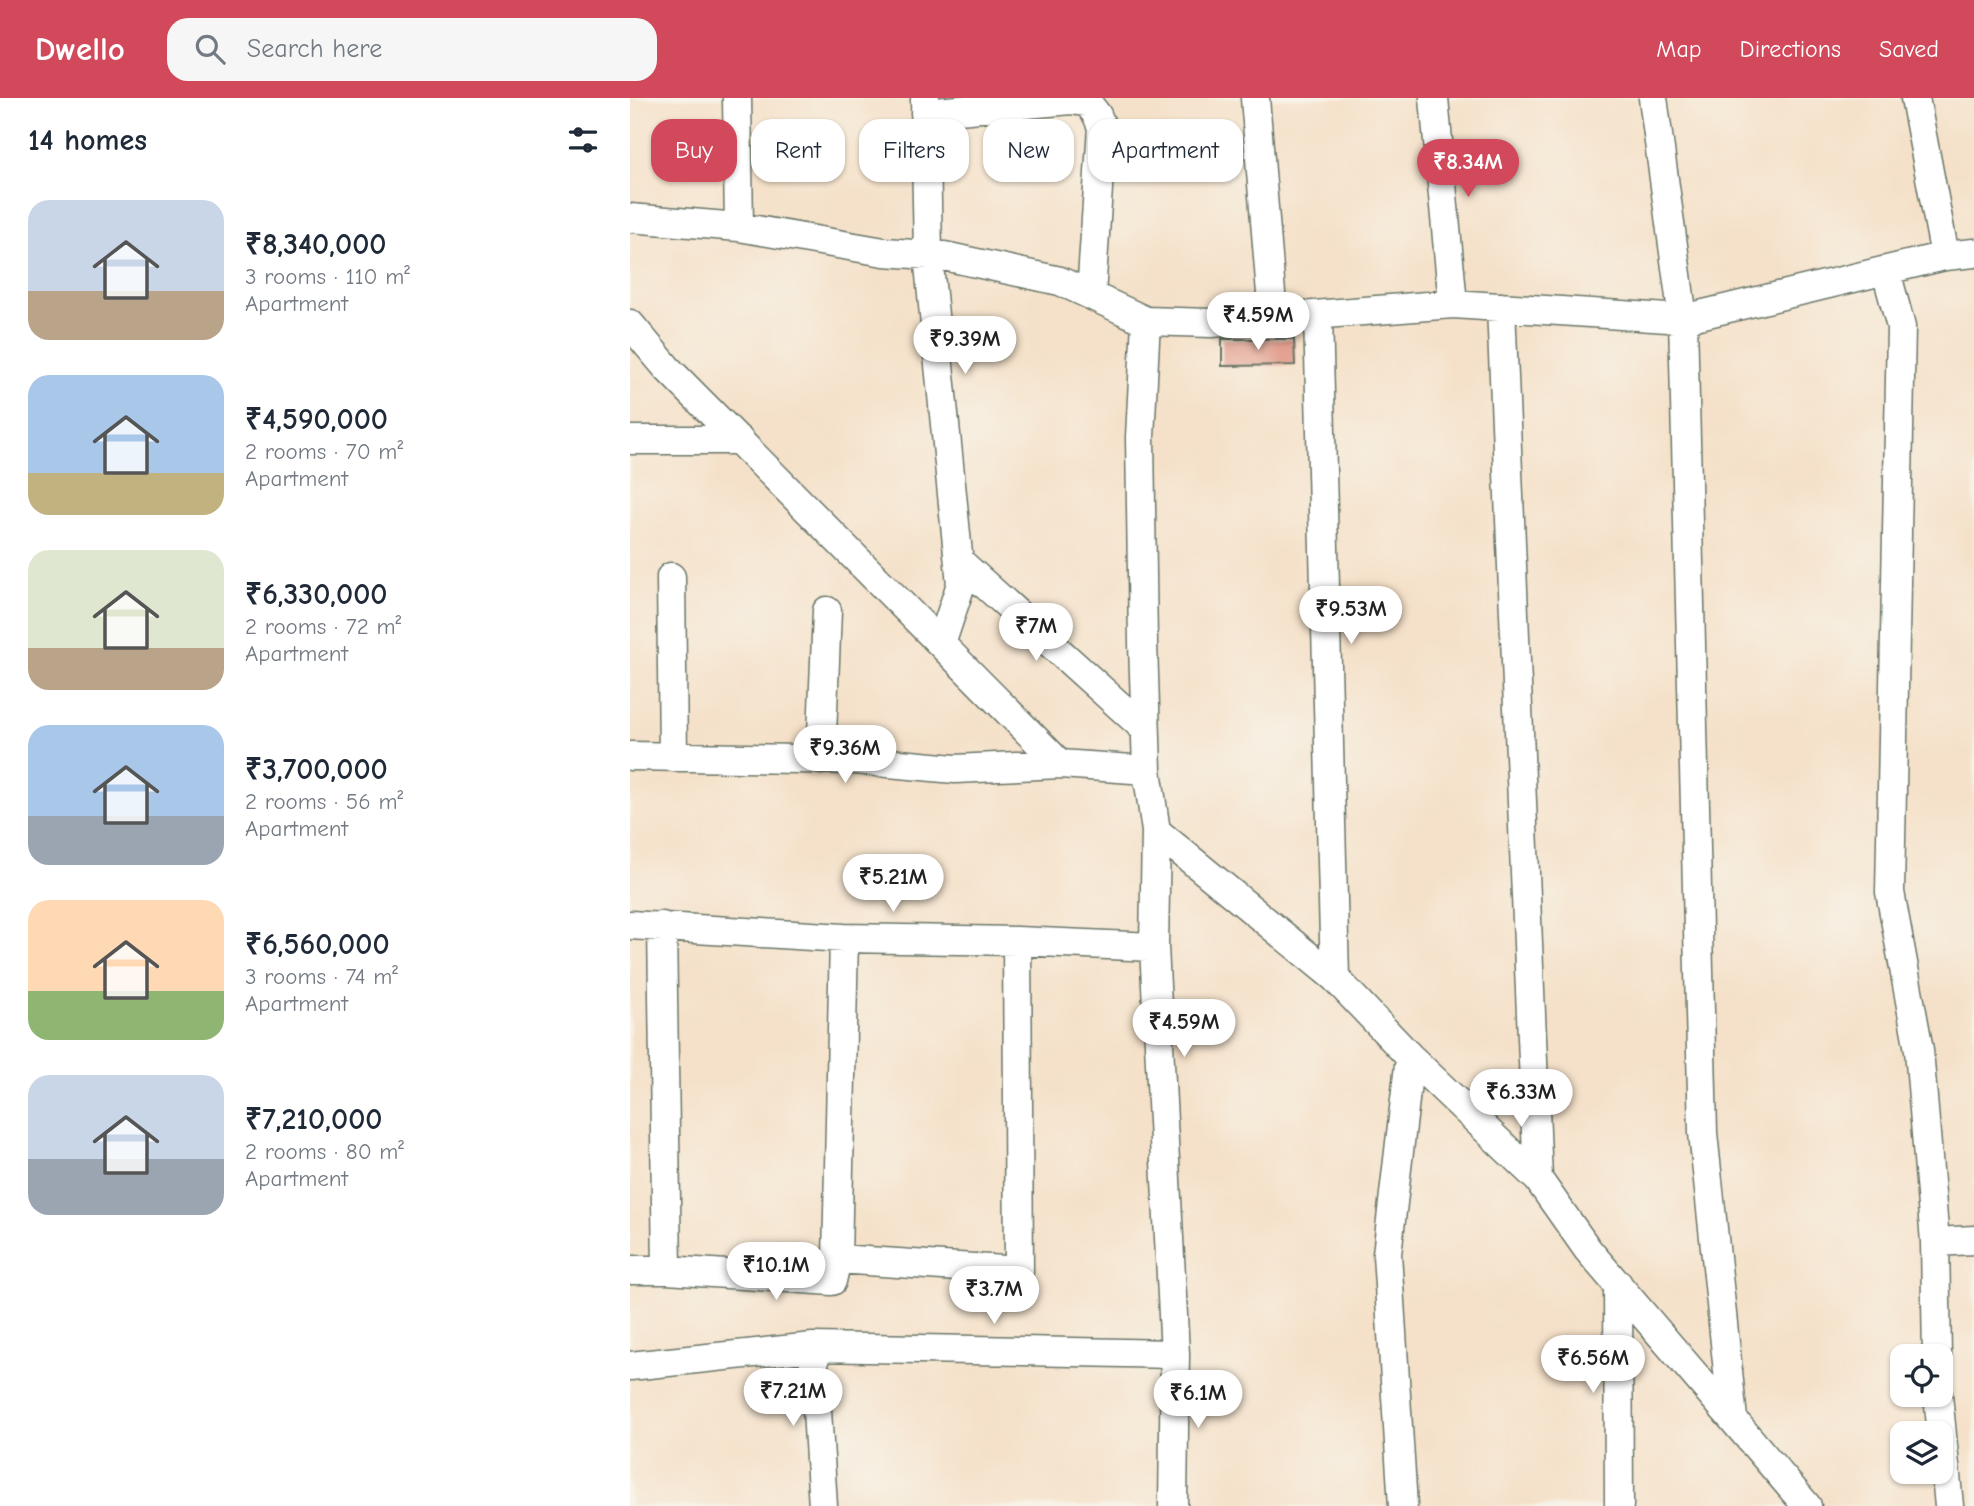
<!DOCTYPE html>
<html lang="en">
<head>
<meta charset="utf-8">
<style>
  :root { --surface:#fff; --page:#f6f6f7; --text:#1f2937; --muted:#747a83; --accent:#d1495b }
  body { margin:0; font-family:"Comic Neue",sans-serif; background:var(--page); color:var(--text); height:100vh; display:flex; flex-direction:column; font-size:26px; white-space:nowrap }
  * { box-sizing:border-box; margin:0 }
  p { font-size:23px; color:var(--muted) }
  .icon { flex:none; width:38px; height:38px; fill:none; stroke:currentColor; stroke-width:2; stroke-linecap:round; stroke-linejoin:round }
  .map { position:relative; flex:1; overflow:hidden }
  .drawer { display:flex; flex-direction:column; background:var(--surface); width:630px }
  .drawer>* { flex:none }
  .guide { position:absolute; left:21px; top:21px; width:665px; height:63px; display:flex; gap:14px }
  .fabs { position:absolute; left:1260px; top:1246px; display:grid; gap:14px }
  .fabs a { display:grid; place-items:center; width:63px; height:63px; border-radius:14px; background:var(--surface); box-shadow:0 2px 5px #0004; font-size:35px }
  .price { position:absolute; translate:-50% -60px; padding:0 16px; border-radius:24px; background:#fff; color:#222; font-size:23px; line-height:46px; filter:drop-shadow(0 2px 4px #0008) }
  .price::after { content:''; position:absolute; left:50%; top:42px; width:21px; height:16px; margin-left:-10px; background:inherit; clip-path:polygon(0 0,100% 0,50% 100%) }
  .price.on { background:var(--accent); color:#fff }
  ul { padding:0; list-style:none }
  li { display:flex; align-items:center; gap:21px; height:175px; padding:0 28px }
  li span { display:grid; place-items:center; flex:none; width:196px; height:140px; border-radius:21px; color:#555 }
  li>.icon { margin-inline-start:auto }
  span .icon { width:84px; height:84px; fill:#fffc; stroke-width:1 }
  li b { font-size:30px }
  h2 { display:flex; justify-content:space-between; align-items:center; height:84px; padding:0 28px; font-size:30px }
  .chip { padding:0 24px; border-radius:21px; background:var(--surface); box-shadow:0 2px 5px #0004; font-size:24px; line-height:63px }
  .chip.on { background:var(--accent); color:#fff }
  header { display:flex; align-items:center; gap:42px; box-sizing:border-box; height:98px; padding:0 35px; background:var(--accent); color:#fff }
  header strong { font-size:33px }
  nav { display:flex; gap:38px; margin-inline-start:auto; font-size:24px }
  .search { width:490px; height:63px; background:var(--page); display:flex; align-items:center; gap:18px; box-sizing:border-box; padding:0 24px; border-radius:21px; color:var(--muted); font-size:26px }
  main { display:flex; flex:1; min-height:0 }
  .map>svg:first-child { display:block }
</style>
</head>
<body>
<header>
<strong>Dwello</strong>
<div class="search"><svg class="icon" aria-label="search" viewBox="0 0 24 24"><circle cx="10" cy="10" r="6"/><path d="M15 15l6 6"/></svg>Search here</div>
<nav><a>Map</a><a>Directions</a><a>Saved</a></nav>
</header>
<main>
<section class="drawer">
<h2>14 homes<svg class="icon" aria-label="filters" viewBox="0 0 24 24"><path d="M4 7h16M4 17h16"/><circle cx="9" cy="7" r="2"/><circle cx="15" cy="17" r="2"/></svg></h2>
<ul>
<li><span style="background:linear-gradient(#c9d6e8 65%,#b9a48a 0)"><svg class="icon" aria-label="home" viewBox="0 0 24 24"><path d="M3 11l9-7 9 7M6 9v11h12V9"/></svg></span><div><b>₹8,340,000</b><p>3 rooms · 110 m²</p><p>Apartment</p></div></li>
<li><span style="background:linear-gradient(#a9c7e8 70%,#c2b280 0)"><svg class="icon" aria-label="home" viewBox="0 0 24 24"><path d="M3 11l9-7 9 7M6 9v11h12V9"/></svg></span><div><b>₹4,590,000</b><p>2 rooms · 70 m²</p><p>Apartment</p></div></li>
<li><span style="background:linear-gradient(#dfe7d0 70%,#b9a48a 0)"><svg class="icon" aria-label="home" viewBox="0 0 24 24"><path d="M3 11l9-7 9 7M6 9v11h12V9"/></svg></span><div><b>₹6,330,000</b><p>2 rooms · 72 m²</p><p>Apartment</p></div></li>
<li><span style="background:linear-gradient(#a9c7e8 65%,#9aa5b1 0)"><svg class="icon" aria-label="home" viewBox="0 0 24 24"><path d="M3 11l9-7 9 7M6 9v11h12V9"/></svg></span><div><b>₹3,700,000</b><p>2 rooms · 56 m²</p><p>Apartment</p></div></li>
<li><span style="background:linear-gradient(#ffd9b3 65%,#8fb573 0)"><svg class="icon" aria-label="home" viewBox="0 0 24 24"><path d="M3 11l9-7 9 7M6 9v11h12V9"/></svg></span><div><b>₹6,560,000</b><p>3 rooms · 74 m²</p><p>Apartment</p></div></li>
<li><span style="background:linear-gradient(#c9d6e8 60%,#9aa5b1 0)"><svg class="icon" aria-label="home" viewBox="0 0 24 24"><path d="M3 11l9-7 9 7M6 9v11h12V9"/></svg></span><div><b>₹7,210,000</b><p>2 rooms · 80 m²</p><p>Apartment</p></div></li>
</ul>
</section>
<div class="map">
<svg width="1344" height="1408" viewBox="0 0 1344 1408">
  <rect width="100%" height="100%" fill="#f7f3e8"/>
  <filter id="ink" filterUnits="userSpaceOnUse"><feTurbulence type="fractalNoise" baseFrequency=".0143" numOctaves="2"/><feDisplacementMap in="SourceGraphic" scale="14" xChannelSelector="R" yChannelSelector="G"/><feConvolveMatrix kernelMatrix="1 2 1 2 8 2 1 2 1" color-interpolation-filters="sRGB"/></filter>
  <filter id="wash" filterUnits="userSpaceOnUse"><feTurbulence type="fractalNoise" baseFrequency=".00686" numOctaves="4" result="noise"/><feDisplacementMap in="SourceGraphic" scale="28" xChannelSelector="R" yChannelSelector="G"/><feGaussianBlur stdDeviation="1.57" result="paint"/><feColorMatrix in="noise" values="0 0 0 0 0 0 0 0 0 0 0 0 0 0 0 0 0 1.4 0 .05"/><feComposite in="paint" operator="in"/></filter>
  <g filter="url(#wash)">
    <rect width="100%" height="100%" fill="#f5e1c9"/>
    <g id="blocks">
      <!-- building -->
      <path fill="#de8c7b" d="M592 241H664L665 267 592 268Z"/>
    </g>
  </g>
  <g filter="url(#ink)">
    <use href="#blocks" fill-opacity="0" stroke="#6a7668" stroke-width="2"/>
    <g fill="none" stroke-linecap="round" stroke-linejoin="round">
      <!-- street casing -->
      <g stroke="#6a7668" stroke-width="31">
        <path id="street" d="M107 0 109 129
          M295 0 298 157 331 486 311 546
          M625 0 643 220
          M804 0 823 206
          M1023 0 1053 221 1073 1035 1103 1321
          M1285 0 1315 158
          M295 15 441 2 457 4 467 17 472 29 461 197
          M0 120 109 129 254 154 314 158 430 183 516 223 581 225 823 206 1053 221 1315 158 1344 155
          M1256 173 1271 229 1260 794 1289 952 1305 1144 1307 1258
          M871 209 908 1081
          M688 217 705 880
          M516 223 510 339 513 545 517 672 526 733 524 849 545 1256 543 1408
          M0 226 37 270 430 666 517 672
          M0 342H109
          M329 463 515 631
          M41 479 43 659
          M0 658 225 662 325 671 430 666
          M191 662 197 513
          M526 733 705 880 780 959 908 1081 958 1152 1177 1408
          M0 827 214 840 387 843 524 849
          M214 840 207 1161 389 1173 387 843
          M1305 1144 1344 1142
          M0 1172H37L32 828
          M37 1172 202 1183 207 1161
          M988 1186 989 1408
          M183 1249 193 1408
          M0 1268 183 1249 545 1256
          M1308 1297 1319 1408
          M773 1408 757 1156 780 959"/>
      </g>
      <!-- street -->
      <use href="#street" stroke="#fff" stroke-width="28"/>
    </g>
  </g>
</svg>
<div class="fabs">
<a><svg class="icon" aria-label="locate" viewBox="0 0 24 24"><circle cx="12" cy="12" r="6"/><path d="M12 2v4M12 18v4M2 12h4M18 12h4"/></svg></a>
<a><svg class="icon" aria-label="layers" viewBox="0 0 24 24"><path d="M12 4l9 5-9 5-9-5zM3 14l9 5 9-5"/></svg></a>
</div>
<b class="price on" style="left:838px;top:101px">₹8.34M</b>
<b class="price" style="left:628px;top:254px">₹4.59M</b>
<b class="price" style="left:335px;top:278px">₹9.39M</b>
<b class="price" style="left:721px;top:548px">₹9.53M</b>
<b class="price" style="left:406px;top:565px">₹7M</b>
<b class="price" style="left:215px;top:687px">₹9.36M</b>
<b class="price" style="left:263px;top:816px">₹5.21M</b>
<b class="price" style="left:554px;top:961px">₹4.59M</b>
<b class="price" style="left:891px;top:1031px">₹6.33M</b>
<b class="price" style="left:146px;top:1204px">₹10.1M</b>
<b class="price" style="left:364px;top:1228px">₹3.7M</b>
<b class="price" style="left:963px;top:1297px">₹6.56M</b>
<b class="price" style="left:163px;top:1330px">₹7.21M</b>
<b class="price" style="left:568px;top:1332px">₹6.1M</b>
<div class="guide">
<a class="chip on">Buy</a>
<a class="chip">Rent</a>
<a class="chip">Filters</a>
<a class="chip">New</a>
<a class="chip">Apartment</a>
</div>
</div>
</main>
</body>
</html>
